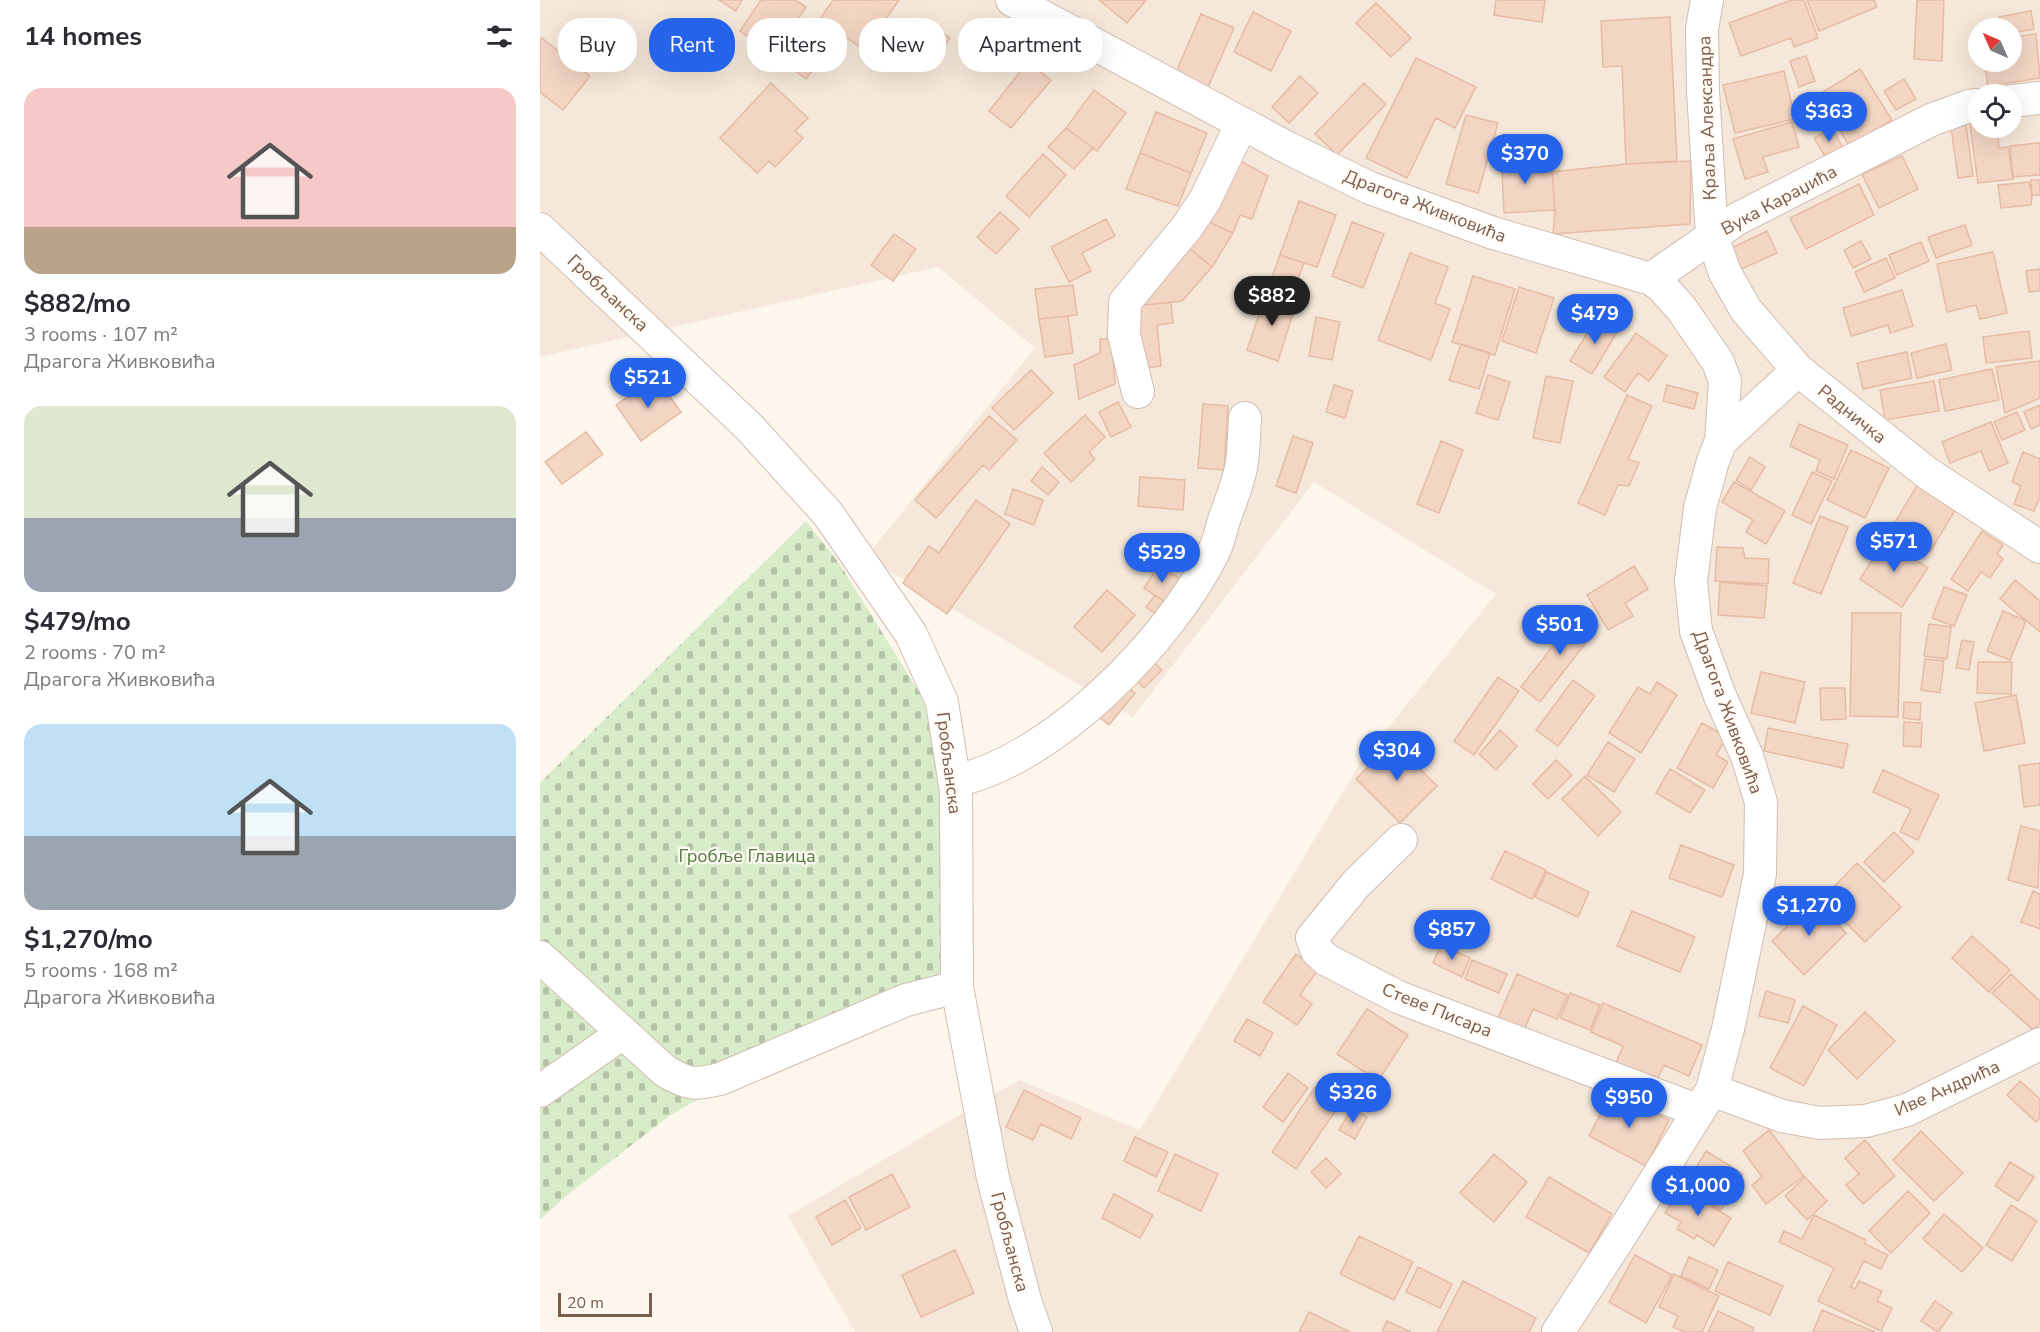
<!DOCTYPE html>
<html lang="en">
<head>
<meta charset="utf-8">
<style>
  :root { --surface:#fff; --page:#f7f7f7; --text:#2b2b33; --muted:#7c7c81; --accent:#2563eb }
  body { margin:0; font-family:"Nunito Sans",sans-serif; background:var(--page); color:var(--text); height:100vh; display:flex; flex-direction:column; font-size:22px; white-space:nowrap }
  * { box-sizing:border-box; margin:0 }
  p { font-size:20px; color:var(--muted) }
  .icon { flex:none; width:33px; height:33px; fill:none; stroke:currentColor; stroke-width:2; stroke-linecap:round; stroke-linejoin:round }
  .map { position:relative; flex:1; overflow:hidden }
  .drawer { display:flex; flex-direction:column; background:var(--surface); width:540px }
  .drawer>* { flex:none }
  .banner { position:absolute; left:18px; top:18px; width:570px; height:54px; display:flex; gap:12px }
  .needle { width:39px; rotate:315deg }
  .fabs { position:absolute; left:1428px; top:18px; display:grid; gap:12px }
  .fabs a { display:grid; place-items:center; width:54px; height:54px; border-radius:50%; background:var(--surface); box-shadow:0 6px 24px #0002; font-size:30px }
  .scale { position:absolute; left:18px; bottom:15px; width:94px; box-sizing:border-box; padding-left:6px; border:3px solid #7a5c4d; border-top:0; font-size:16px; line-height:21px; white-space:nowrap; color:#7a5c4d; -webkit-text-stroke:4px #fffaf3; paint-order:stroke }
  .price { position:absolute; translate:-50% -51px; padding:0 14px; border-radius:21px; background:var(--accent); color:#fff; font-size:20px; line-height:39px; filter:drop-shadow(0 2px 3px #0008) }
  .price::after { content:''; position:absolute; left:50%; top:36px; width:18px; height:14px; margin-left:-9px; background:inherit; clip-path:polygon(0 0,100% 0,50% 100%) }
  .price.on { background:#222; color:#fff }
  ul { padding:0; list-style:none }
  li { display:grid; align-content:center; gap:12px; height:318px; padding:0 24px }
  li span { display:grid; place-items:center; height:186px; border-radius:18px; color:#555 }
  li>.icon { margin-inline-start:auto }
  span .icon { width:108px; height:108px; fill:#fffc; stroke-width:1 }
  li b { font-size:26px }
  h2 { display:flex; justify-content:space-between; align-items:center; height:72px; padding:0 24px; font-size:26px }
  .chip { padding:0 21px; border-radius:24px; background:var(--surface); box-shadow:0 6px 24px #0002; font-size:21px; line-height:54px }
  .chip.on { background:var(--accent); color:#fff }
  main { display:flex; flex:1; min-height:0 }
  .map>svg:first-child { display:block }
</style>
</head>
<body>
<main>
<section class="drawer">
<h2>14 homes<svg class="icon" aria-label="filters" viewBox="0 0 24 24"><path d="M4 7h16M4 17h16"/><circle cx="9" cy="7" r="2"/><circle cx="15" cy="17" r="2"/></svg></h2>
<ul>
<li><span style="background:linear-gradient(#f6c9c9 75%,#b9a48a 0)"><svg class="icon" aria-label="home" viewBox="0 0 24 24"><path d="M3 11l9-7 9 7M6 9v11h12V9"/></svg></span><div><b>$882/mo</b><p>3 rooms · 107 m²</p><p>Драгога Живковића</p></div></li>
<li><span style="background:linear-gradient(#dfe7d0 60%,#9aa5b1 0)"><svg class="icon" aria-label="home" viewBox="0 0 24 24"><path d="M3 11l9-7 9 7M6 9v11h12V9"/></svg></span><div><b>$479/mo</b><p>2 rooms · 70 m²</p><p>Драгога Живковића</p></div></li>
<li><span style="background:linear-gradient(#bfe0f5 60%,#9aa5b1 0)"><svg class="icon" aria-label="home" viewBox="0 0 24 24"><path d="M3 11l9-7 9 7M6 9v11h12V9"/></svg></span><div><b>$1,270/mo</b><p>5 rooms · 168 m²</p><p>Драгога Живковића</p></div></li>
</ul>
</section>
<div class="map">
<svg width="1500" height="1332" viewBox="0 0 1500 1332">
  <defs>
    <pattern id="cemetery-stones" width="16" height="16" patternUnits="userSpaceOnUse" patternTransform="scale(1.5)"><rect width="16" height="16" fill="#d8ecc9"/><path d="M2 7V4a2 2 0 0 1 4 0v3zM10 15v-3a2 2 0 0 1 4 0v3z" fill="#b4c2a5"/></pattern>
  </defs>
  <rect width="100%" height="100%" fill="#fdf6ec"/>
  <!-- residential -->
  <path fill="#f5e8da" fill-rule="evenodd" d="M0 0H1500V1332H315L248 1216 479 1080 600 1130 822 760 956 594 774 482 593 717 326 557 495 348 398 267 0 357ZM1438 28H1472V62H1438ZM1438 94H1472V128H1438Z"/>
  <!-- cemetery -->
  <path fill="url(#cemetery-stones)" d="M266 521 299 563 389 708 407 802 406 998 238 1054 129 1116 26 1196 0 1220V783Z"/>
  <!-- building -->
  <path fill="#f3d5c3" stroke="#e6bba3" stroke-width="1.5" d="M179 0H202L196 11Z
    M221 0H255L266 7 234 54 200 31Z
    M293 0H359L324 50 280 19Z
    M559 0H606L587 23Z
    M956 0H1005L1002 22 954 15Z
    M1252 0H1264L1278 38 1254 47 1251 38 1201 56 1189 23Z
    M1267 0H1334L1337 7 1279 31Z
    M1377 0H1404L1402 61 1374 59Z
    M836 3 871 38 851 57 816 23Z
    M1491 11 1494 29 1472 33V28H1461L1459 17Z
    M713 12 751 31 731 71 694 52Z
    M661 14 694 28 667 89 635 75Z
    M1130 17 1137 161 1086 164 1082 66 1063 67 1061 21Z
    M280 19 300 33 266 79 246 64Z
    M384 21 410 38 391 66 365 49Z
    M1496 34 1500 78 1448 86 1444 62H1472V37Z
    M2 38 50 76 23 110 0 92V40Z
    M1266 56 1275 81 1259 87 1250 61Z
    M876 58 936 87 915 128 896 118 867 178 826 158Z
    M488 62 511 80 471 128 449 111Z
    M1320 69 1352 120 1310 147 1278 95Z
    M1244 71 1255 119 1195 133 1183 85Z
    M760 76 778 93 749 123 732 107Z
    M1364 79 1376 99 1356 110 1344 91Z
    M231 83 268 118 255 131 263 138 235 167 229 161 217 173 180 138Z
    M824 83 846 104 797 155 775 134Z
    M554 90 586 113 557 151 526 128Z
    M616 112 667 133 651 173 600 153Z
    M926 115 958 123 938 193 906 184Z
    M1252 122 1259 147 1223 157 1228 172 1205 179 1193 139Z
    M1438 124V128H1457L1459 148 1468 147 1473 179 1438 183 1430 125Z
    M1426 125 1433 176 1418 178 1411 127Z
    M526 128 553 148 534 169 508 147Z
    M1292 128 1303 148 1286 158 1274 138Z
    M1500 143V175L1473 177 1470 146Z
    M991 151 992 173 1012 172 1015 210 964 213 961 153Z
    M600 153 651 173 638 206 586 189Z
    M503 154 526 175 489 217 466 196Z
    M1362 156 1378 189 1339 208 1322 174Z
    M693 157 728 176 712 219 700 215 693 233 660 218Z
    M1151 161 1150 224 1013 234 1015 210 1012 172 1086 164Z
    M1491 180H1500V195H1492Z
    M1489 182 1492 195 1491 205 1461 208 1458 185Z
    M1319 184 1334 215 1266 249 1250 218Z
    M759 201 796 215 777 267 740 255Z
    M460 212 479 229 456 254 437 237Z
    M660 218 693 233 672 267 643 243Z
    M566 219 575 236 542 253 551 271 529 282 511 247Z
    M812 222 844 234 823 288 792 276Z
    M1425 225 1432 245 1396 258 1388 237Z
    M1227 231 1237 253 1199 270 1189 249Z
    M354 234 376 249 353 281 331 265Z
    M1321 241 1331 259 1313 268 1304 250Z
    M1381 242 1389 261 1357 275 1349 255Z
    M643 243 672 267 642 301 586 307Z
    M1453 252 1467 313 1440 319 1436 305 1407 312 1397 264Z
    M870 253 908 267 895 303 910 309 891 360 838 340Z
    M740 255 764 263 749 303 726 294Z
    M1346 258 1355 278 1324 292 1315 272Z
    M1500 269V291L1489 292 1486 271Z
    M933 276 975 289 955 355 912 342Z
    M533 285 537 315 499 319 495 289Z
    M979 287 1014 298 996 353 962 341Z
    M1362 290 1373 326 1350 333 1348 325 1311 336 1303 308Z
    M726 294 756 304 738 361 707 350Z
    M631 302 633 323 617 325 621 366 593 369 586 307Z
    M528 316 533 353 505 357 499 319Z
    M1058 316 1079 329 1052 374 1030 361Z
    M776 317 800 322 792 360 769 356Z
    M1489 331 1492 358 1446 363 1443 337Z
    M1096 333 1127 356 1109 381 1098 373 1085 392 1064 377Z
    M560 339H572L575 384 539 399 534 365 560 353Z
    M921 344 950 353 939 389 909 380Z
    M1406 344 1412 370 1377 378 1371 353Z
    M1367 352 1372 378 1323 389 1317 363Z
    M1500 361V398L1465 413 1456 367Z
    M1452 369 1459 400 1405 411 1399 380Z
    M491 370 513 393 474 430 452 408Z
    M948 375 970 382 958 420 936 413Z
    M1006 376 1033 381 1020 443 993 438Z
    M116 377 141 412 101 441 76 405Z
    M1394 381 1399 411 1345 420 1340 390Z
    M794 385 813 391 805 418 786 412Z
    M1127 385 1158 393 1154 409 1123 401Z
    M1087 395 1112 406 1088 459 1099 463 1089 486 1078 485 1065 515 1038 503Z
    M578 402 591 427 571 437 559 412Z
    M663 404 688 406 684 470 658 468Z
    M1500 405V425L1491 429 1484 412Z
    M1477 412 1485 430 1462 440 1454 422Z
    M545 415 565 437 549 452 555 459 531 482 504 453Z
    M449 416 477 440 449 470 443 465 396 518 375 500Z
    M1451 422 1468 463 1449 471 1441 451 1410 463 1402 442Z
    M1259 424 1308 445 1294 479 1276 471 1280 460 1250 446Z
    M46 432 63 454 22 484 5 462Z
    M753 436 773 443 756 493 736 486Z
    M901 441 923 450 899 513 877 504Z
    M1311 450 1349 468 1325 518 1287 500Z
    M1483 452 1500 459V497L1494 511 1474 504 1481 486 1472 482Z
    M1210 457 1225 467 1211 490 1196 480Z
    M502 467 519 482 508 495 491 481Z
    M1272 472 1292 481 1271 524 1252 515Z
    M600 477 645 480 643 510 598 506Z
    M1194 482 1245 511 1226 544 1206 532 1213 520 1182 502Z
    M1378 484 1417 507 1390 552 1351 529Z
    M473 489 503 500 494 525 465 514Z
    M436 500 470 524 407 614 363 583 389 546 399 553Z
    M1280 516 1308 527 1281 594 1253 583Z
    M1442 531 1463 545 1457 554 1463 559 1450 578 1441 572 1428 591 1411 579Z
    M1345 540 1388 568 1362 607 1320 579Z
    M1177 547 1203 548 1205 558 1229 559 1228 584 1175 581Z
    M619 565 640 579 625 602 604 588Z
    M1094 566 1108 589 1085 603 1093 616 1068 630 1047 595Z
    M1475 580 1500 601V632L1460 599Z
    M1180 582 1227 586 1224 618 1178 615Z
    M1404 587 1427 595 1414 626 1392 618Z
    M567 590 595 615 562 652 534 627Z
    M615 595 625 602 616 614 606 607Z
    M1040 611 1059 626 1000 702 981 687Z
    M1463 611 1486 621 1470 660 1447 651Z
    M1312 613H1361L1358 717 1310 716Z
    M1389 624 1411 627 1407 659 1384 656Z
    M1422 640 1434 642 1429 670 1416 668Z
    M1385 659 1404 661 1400 693 1381 690Z
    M613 662 622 670 604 688 596 680Z
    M1438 662H1472L1471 694 1437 693Z
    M1221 672 1265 682 1255 723 1211 713Z
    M958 677 979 691 934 755 914 741Z
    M1033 680 1055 696 1018 746 996 730Z
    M1117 682 1137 695 1101 753 1069 733 1098 687 1110 694Z
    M585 685 595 693 569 725 559 717Z
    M1280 688H1305L1306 719 1281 720Z
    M1476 695 1485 743 1444 751 1435 703Z
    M1364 702 1381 703 1380 720 1363 718Z
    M1364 722 1382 723 1381 747 1363 746Z
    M1162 723 1187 737 1176 755 1188 762 1173 788 1137 768Z
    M1228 728 1308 744 1303 768 1224 751Z
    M960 730 977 746 956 770 939 754Z
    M853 742 897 786 860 823 816 779Z
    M1068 742 1095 759 1074 792 1047 775Z
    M1016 760 1032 775 1008 799 993 784Z
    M1500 763V805L1484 807 1479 766Z
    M1130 769 1165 790 1150 813 1116 793Z
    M1343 770 1399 795 1378 840 1360 832 1371 809 1333 792Z
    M1045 776 1081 812 1058 836 1022 799Z
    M1481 826 1500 831 1498 888 1468 880Z
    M1354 832 1374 852 1344 882 1324 862Z
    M1141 845 1194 865 1182 897 1129 878Z
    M965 851 1006 870 992 899 951 879Z
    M1317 863 1361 907 1325 942 1282 899Z
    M1007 872 1049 892 1038 917 995 897Z
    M1493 891 1500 894V929L1481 922Z
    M1274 900 1306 933 1264 975 1232 941Z
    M1092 911 1155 937 1140 972 1077 946Z
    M1432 936 1470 970 1449 992 1412 958Z
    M901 945 930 958 922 977 893 963Z
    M756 954 778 970 760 995 772 1004 757 1025 723 1002Z
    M932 960 967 974 959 993 925 979Z
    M977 974 1027 995 1017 1019 993 1009 984 1030 958 1018Z
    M1471 974 1500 1001V1023L1493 1030 1452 993Z
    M1226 991 1255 1000 1248 1023 1219 1016Z
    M1030 993 1060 1005 1050 1030 1020 1018Z
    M1063 1003 1162 1045 1149 1076 1124 1065 1116 1082 1075 1065 1083 1046 1051 1032Z
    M1263 1006 1297 1025 1264 1086 1230 1068Z
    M827 1009 868 1035 838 1081 797 1054Z
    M1325 1012 1355 1041 1317 1079 1288 1050Z
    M707 1019 733 1033 720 1056 694 1041Z
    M748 1073 768 1088 743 1122 723 1107Z
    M1480 1081 1500 1099V1118L1496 1122 1467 1095Z
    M775 1087 800 1104 756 1169 732 1152Z
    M484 1090 541 1118 531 1139 501 1124 493 1140 466 1127Z
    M1072 1092 1129 1120 1106 1166 1049 1136Z
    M812 1108 827 1117 815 1139 799 1130Z
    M1229 1130 1264 1176 1226 1204 1212 1185 1222 1177 1203 1151Z
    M1381 1131 1423 1173 1394 1201 1353 1160Z
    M595 1137 628 1152 616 1177 584 1161Z
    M1325 1140 1355 1176 1323 1204 1306 1185 1319 1174 1305 1158Z
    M1166 1151 1203 1174 1181 1210 1144 1187Z
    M635 1154 678 1174 661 1211 618 1191Z
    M954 1154 987 1182 954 1222 920 1193Z
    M786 1158 801 1174 786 1188 771 1172Z
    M1470 1162 1494 1177 1478 1201 1455 1186Z
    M352 1174 370 1207 326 1230 309 1197Z
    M1009 1177 1072 1214 1049 1253 986 1217Z
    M1265 1177 1287 1201 1267 1220 1245 1196Z
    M1141 1188 1191 1218 1174 1246 1157 1235 1154 1239 1137 1229 1141 1222 1125 1213Z
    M1368 1191 1390 1213 1351 1253 1329 1231Z
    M574 1194 613 1215 600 1238 562 1218Z
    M305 1200 321 1228 292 1245 276 1217Z
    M1471 1205 1497 1221 1472 1261 1446 1245Z
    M1404 1214 1443 1248 1422 1272 1383 1239Z
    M1274 1215 1326 1240 1325 1244 1348 1255 1341 1269 1324 1261 1311 1287 1315 1289 1319 1281 1342 1291 1337 1301 1352 1308 1341 1331 1278 1301 1294 1268 1239 1242 1244 1231 1262 1239Z
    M819 1236 873 1262 854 1300 800 1274Z
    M415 1250 434 1293 381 1317 362 1275Z
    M1095 1255 1132 1275 1106 1323 1069 1302Z
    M1149 1257 1178 1270 1169 1289 1141 1276Z
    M1188 1262 1243 1286 1230 1315 1175 1291Z
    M878 1267 912 1284 900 1308 866 1292Z
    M1134 1274 1179 1296 1162 1332H1144L1133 1327 1138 1316 1119 1307Z
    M923 1281 996 1318 989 1332H897Z
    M1395 1301 1412 1313 1398 1332 1381 1321Z
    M1282 1310 1335 1332H1273Z
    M1178 1311 1214 1328 1212 1332H1168Z
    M769 1312 810 1332H759Z
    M847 1321 871 1332H842Z"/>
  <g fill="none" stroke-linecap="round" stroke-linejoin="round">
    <!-- minor casing -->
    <g stroke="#d1beb0" stroke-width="34">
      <path id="minor" d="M472 0 748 148 830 188 953 233 1111 279 1121 286 1141 308 1178 362 1185 381 1181 441 1173 461 1160 508 1151 581 1156 631 1180 696 1207 756 1221 802 1220 874 1188 1029 1172 1090 1083 1232 1018 1332
        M1167 0 1162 29 1163 91 1172 236 1185 273 1206 310 1258 370 1387 473 1500 547
        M1472 101 1500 98
        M0 229 209 427 288 514 371 634 402 702 416 792 417 987 453 1178 485 1300 496 1332
        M1111 279 1197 219 1391 120 1429 106 1438 105
        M598 392 584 335 585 302 647 227 665 200 702 123
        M1181 441 1258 370
        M414 781C512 762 632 638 674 551 679 541 681 530 684 520 690 503 697 486 701 468 704 452 704 434 705 418
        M861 840 816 884 772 938 777 951 787 960 858 997 1159 1111
        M0 957 125 1071C149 1085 153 1085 180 1079L366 1000 417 987
        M1172 1090 1242 1116 1280 1123 1326 1121 1367 1110 1500 1044
        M0 1091 83 1033"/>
    </g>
    <!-- minor -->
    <use href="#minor" stroke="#fff" stroke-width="32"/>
  </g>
  <g text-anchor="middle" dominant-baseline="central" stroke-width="4.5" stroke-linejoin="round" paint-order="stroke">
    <!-- street labels -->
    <g font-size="18" fill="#7a5c4d" stroke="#fffaf3">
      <text transform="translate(1167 118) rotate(-92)">Краља Александра</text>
      <text transform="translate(1239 200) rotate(-28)">Вука Караџића</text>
      <text transform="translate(885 206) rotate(21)">Драгога Живковића</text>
      <text transform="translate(68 293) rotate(43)">Гробљанска</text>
      <text transform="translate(1312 414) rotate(39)">Радничка</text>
      <text transform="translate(1188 712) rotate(70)">Драгога Живковића</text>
      <text transform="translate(409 763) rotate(83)">Гробљанска</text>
      <text transform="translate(897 1010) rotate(22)">Стеве Писара</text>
      <text transform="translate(1407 1088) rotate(-24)">Иве Андрића</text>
      <text transform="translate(470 1242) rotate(75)">Гробљанска</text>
    </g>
    <!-- park labels -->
    <g font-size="18" fill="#537a41" stroke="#fffaf3">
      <text x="207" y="856">Гробље Главица</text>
    </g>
  </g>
</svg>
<div class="fabs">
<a><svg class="needle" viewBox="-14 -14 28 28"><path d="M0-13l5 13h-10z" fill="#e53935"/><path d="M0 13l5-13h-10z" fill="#7c7c81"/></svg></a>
<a><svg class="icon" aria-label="locate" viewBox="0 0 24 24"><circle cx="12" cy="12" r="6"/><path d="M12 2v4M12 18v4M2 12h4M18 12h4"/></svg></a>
</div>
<div class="scale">20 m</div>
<b class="price" style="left:1289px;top:143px">$363</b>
<b class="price" style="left:985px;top:185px">$370</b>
<b class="price on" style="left:732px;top:327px">$882</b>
<b class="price" style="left:1055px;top:345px">$479</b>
<b class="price" style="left:108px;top:409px">$521</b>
<b class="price" style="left:1354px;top:573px">$571</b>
<b class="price" style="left:622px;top:584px">$529</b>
<b class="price" style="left:1020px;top:656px">$501</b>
<b class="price" style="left:857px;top:782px">$304</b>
<b class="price" style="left:1269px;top:937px">$1,270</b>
<b class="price" style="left:912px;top:961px">$857</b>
<b class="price" style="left:813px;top:1124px">$326</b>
<b class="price" style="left:1089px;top:1129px">$950</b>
<b class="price" style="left:1158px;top:1217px">$1,000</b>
<div class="banner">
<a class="chip">Buy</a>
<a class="chip on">Rent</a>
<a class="chip">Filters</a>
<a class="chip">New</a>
<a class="chip">Apartment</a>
</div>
</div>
</main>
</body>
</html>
